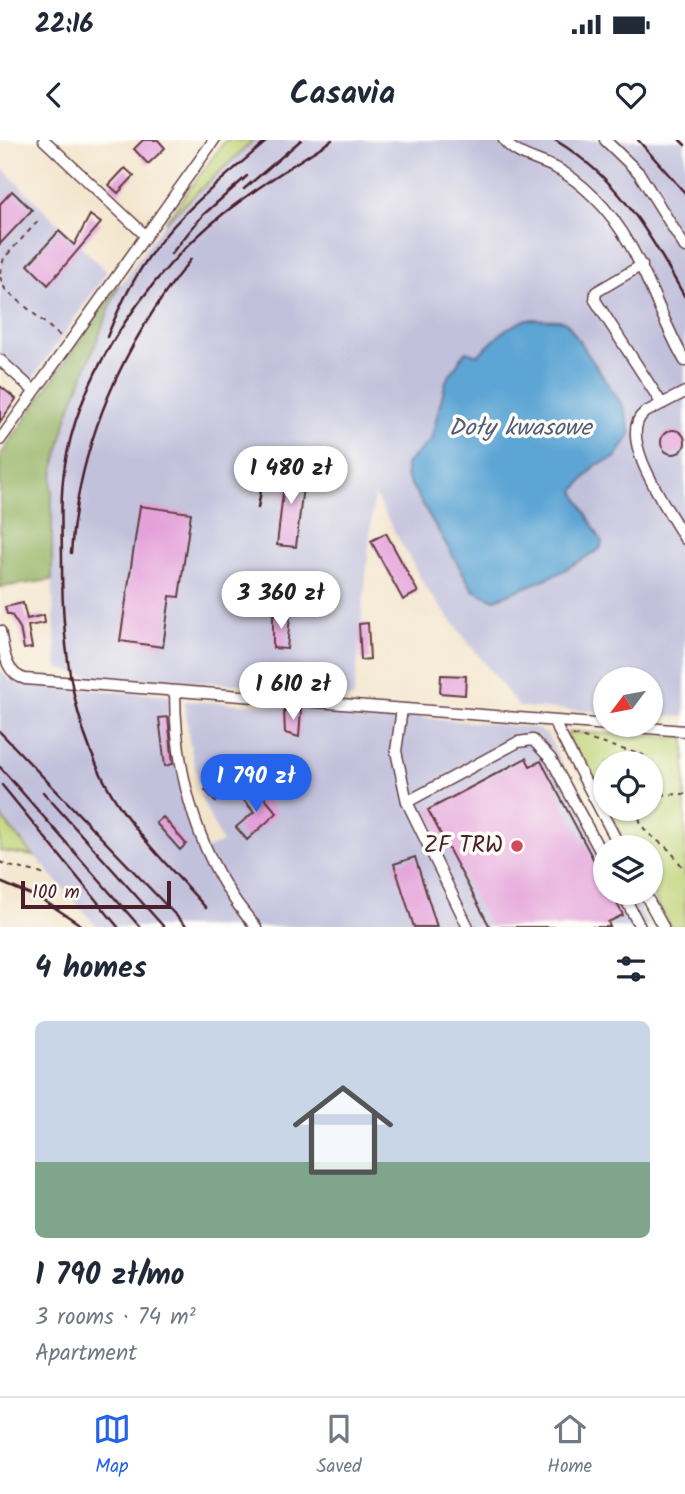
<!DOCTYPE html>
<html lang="en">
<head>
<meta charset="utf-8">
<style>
  :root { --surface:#fff; --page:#f6f6f7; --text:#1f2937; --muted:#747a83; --line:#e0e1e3; --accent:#2563eb }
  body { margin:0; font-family:Kalam,sans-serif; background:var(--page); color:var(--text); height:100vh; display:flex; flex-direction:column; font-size:26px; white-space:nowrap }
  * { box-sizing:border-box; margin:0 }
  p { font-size:23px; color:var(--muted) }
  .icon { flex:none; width:38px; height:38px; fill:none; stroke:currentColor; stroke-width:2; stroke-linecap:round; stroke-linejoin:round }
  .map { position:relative; height:787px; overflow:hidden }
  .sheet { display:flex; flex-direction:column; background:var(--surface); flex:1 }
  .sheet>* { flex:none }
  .needle { width:46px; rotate:238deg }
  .fabs { position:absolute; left:593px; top:527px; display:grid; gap:14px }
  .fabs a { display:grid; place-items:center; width:70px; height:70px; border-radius:50%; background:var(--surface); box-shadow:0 2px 5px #0004; font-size:35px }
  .scale { position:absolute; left:21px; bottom:18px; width:150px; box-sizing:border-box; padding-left:7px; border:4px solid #4a1f2b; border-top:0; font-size:19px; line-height:24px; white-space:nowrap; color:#4a1f2b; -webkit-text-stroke:5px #fdfcf7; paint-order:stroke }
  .price { position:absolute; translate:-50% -60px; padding:0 16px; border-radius:24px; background:#fff; color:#222; font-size:23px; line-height:46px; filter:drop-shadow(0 2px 4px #0008) }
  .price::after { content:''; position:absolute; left:50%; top:42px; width:21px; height:16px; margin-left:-10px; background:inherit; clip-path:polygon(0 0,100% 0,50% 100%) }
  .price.selected { background:var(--accent); color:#fff }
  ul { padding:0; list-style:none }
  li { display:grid; align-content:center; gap:14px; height:371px; padding:0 35px }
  li span { display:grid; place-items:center; height:217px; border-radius:10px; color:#555 }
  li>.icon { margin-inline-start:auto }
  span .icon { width:126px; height:126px; fill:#fffc; stroke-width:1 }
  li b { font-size:30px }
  h2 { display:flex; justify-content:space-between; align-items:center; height:84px; padding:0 35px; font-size:30px }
  .status { display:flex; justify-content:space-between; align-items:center; height:49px; padding:0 35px; background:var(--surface); direction:ltr }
  .status svg { height:19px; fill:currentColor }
  header { display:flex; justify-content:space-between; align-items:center; height:91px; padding:0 35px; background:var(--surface); font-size:32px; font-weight:800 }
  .dock { display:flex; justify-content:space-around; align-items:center; height:98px; border-top:2px solid var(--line); background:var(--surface); font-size:19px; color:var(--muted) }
  .dock a { display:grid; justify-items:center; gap:4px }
  .dock .selected { color:var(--accent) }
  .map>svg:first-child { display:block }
</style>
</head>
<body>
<div class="status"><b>22:16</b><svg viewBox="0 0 49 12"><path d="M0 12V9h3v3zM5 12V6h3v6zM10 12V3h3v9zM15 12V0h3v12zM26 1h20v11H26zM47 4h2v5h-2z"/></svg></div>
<header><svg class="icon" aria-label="back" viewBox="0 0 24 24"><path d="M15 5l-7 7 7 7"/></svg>Casavia<svg class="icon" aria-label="heart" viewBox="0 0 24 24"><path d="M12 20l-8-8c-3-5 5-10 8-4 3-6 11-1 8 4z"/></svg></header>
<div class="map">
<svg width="685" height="787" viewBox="0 0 685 787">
  <rect width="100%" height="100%" fill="#fdfcf7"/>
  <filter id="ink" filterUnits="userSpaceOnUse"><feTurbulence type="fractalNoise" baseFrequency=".0143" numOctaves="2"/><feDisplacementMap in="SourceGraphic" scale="14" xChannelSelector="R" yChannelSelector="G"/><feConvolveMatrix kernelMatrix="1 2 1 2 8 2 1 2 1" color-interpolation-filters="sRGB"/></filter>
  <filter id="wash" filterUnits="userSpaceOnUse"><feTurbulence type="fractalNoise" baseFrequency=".00686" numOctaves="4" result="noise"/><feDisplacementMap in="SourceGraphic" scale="28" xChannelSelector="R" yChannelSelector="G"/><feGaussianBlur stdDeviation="1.57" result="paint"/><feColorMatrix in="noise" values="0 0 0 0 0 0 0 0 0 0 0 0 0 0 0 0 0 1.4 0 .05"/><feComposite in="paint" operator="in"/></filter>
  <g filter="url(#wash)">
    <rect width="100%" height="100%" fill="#f3e5cc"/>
    <!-- industrial -->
    <path fill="#c2c1dc" d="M254 0H685V577L651 575V539H606L605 572 519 567 427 450 374 354 354 558 272 546 89 536 57 528 52 440 0 447V316L165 82Z
      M3 29 107 132 31 241 0 214V32Z
      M0 530 9 540 23 544 174 556 187 676 199 713 222 702 202 660 189 600 185 561 313 568 536 588 547 595 606 707V752L631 753 649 787H97L0 676Z"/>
    <!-- green -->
    <path fill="#c0d377" stroke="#857951" stroke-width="2" d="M226 0H254L165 82Z
      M570 592 685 598V787H670L651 751V707H627L607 669 651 668V623H606L605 666 567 594Z
      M0 676 34 716 0 711Z"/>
    <!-- forest -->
    <path fill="#98b568" stroke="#716a4a" stroke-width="2" d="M119 144 68 274 52 338V440L0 447V316Z"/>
    <!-- water -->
    <path fill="#5da5d4" stroke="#546280" stroke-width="2" d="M527 179 560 180 567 183 624 268 631 294 615 318 596 325 574 351 602 402 600 409 557 434 494 460 473 450 406 336V324L431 300 446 241 466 211 478 215 506 189Z"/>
    <g id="blocks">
      <!-- building -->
      <path fill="#e4a1d9" d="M143 0H158L165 8 148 24 134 9Z
        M125 28 134 36 118 53 109 45Z
        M12 51 32 70 0 104V64Z
        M90 75 101 83 48 145 28 125 59 91 74 105Z
        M0 246 16 259 0 282Z
        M661 302a12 12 0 1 1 24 0a12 12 0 1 1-24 0Z
        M286 326 305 328 296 407 277 405Z
        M140 366 191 373 179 457 170 456 163 507 120 501Z
        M386 393 418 452 403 460 371 401Z
        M23 463 27 479 44 475 45 483 28 486 32 508 24 509 20 488 11 474H7L5 467Z
        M273 474 290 476 287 509 273 508Z
        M368 483 370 519 361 520 359 484Z
        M441 535 466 536 465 555 440 553Z
        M301 569 299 597 285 593 284 570Z
        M168 577 173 624 165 626 159 578Z
        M526 618 530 626 541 621 606 743V752H611L623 775 608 782 610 787H490L428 670Z
        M227 629 238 641 216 662 205 650Z
        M255 647 277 673 247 700 236 687 254 672 242 658Z
        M163 677 186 704 180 710 156 683Z
        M415 717 437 787H414L394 724Z"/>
    </g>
  </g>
  <g filter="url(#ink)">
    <use href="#blocks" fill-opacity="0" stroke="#633d43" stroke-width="2"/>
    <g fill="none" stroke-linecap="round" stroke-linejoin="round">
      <!-- minor casing -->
      <g stroke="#633d43" stroke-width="13">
        <path id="minor" d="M44 0 145 95
          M504 0C514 15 540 20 556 28 569 35 583 46 594 57 642 104 653 166 685 221
          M605 0 639 33 685 107
          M642 125 596 152 595 160 662 264
          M0 220 33 250
          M685 252 644 273C615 297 671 373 685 399
          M0 300 214 0
          M0 491C4 509 4 533 25 539L685 591
          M175 551C175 636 199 723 256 787
          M402 569 396 611 407 662 468 787
          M554 582 620 707
          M407 662 518 602 533 600 551 619 606 722
          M622 752 640 787
          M644 752 663 787"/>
      </g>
      <!-- path -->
      <path stroke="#633d43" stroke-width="2" stroke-dasharray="5 5" stroke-linecap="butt" d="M0 133 4 118 40 79
        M0 137 5 149 61 197
        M573 595 643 615 646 623
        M651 655 685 654
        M639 668C636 689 653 696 667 708 674 714 679 723 685 730
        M615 676 624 668
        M0 722C15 730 29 728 44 735"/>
      <!-- minor -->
      <use href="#minor" stroke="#fff" stroke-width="10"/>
      <!-- rail -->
      <path stroke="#4a1f2b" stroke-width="2.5" d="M555 0C621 40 648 92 685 157
        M638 0 685 53
        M680 0 685 5
        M244 49 301 0
        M171 114 203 75 247 36
        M107 197C146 98 190 67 268 0
        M258 368 262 344
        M71 413C78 304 123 203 191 119
        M0 592 187 787
        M0 627 140 787
        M2 645 118 787
        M43 652 164 787
        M0 742 43 760 84 787
        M206 768C177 735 145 704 120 667 72 597 62 507 62 424 62 387 59 350 67 314 85 224 152 132 223 74 257 47 295 24 332 0"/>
    </g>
  </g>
  <!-- markers -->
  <circle fill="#d1495b" stroke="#fdfcf7" stroke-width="2.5" cx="517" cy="706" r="7"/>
  <g text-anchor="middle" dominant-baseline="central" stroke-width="7" stroke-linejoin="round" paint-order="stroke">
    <!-- poi labels -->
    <g font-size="23" fill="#4a1f2b" stroke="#fdfcf7" text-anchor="end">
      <text x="503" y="706">ZF TRW</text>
    </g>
    <!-- water labels -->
    <g font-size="24" font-style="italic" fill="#535b77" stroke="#fdfcf7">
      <text x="520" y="288">Doły kwasowe</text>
    </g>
  </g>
</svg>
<div class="fabs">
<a><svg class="needle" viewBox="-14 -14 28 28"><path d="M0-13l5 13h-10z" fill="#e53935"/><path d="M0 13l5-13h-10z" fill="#747a83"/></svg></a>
<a><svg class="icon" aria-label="locate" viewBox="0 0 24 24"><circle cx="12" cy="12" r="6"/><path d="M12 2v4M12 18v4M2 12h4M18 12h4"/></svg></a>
<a><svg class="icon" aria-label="layers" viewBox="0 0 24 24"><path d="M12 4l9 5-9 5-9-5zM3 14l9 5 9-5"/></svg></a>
</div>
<div class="scale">100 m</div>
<b class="price" style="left:291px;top:366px">1 480 zł</b>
<b class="price" style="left:281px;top:491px">3 360 zł</b>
<b class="price" style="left:293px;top:582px">1 610 zł</b>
<b class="price selected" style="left:256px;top:674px">1 790 zł</b>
</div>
<section class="sheet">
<h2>4 homes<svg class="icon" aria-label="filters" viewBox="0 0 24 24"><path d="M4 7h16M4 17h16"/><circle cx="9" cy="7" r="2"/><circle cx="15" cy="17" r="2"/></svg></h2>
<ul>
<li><span style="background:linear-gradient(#c9d6e8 65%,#7fa58c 0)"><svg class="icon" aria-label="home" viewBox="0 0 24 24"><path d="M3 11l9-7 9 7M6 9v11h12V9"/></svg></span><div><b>1 790 zł/mo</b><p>3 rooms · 74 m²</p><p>Apartment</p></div></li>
</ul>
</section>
<nav class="dock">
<a class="selected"><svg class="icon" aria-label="map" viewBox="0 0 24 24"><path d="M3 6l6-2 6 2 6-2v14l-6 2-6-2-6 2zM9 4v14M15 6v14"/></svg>Map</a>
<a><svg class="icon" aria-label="saved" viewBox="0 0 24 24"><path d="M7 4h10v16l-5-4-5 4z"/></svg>Saved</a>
<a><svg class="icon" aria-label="home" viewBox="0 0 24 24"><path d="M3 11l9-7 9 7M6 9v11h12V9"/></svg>Home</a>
</nav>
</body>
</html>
